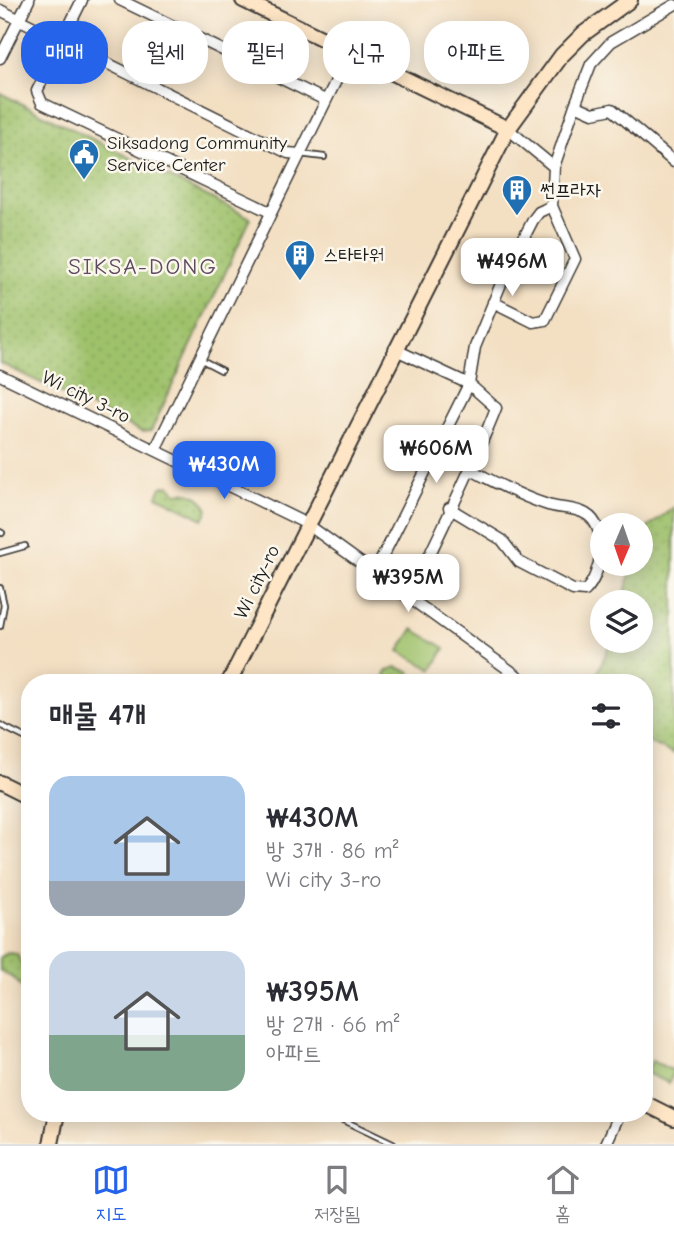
<!DOCTYPE html>
<html lang="ko">
<head>
<meta charset="utf-8">
<style>
  :root { --surface:#fff; --page:#f7f7f7; --text:#2b2b33; --muted:#7c7c81; --line:#e1e1e2; --accent:#2563eb }
  body { margin:0; font-family:"Comic Neue","Poor Story",sans-serif; background:var(--page); color:var(--text); height:100vh; display:flex; flex-direction:column; font-size:26px; white-space:nowrap }
  * { box-sizing:border-box; margin:0 }
  p { font-size:23px; color:var(--muted) }
  .icon { flex:none; width:38px; height:38px; fill:none; stroke:currentColor; stroke-width:2; stroke-linecap:round; stroke-linejoin:round }
  .map { position:relative; flex:1; overflow:hidden }
  .panel { position:absolute; left:21px; top:674px; width:632px; height:448px; display:flex; flex-direction:column; background:var(--surface); border-radius:28px; box-shadow:0 4px 18px #0003 }
  .panel>* { flex:none }
  .hud { position:absolute; left:21px; top:21px; width:634px; height:63px; display:flex; gap:14px }
  .needle { width:46px; rotate:182deg }
  .controls { position:absolute; left:590px; top:513px; display:grid; gap:14px }
  .controls a { display:grid; place-items:center; width:63px; height:63px; border-radius:50%; background:var(--surface); box-shadow:0 4px 18px #0003; font-size:35px }
  .price { position:absolute; translate:-50% -60px; padding:0 16px; border-radius:14px; background:#fff; color:#222; font-size:23px; line-height:46px; filter:drop-shadow(0 2px 4px #0008) }
  .price::after { content:''; position:absolute; left:50%; top:42px; width:21px; height:16px; margin-left:-10px; background:inherit; clip-path:polygon(0 0,100% 0,50% 100%) }
  .price.on { background:var(--accent); color:#fff }
  ul { padding:0; list-style:none }
  li { display:flex; align-items:center; gap:21px; height:175px; padding:0 28px }
  li span { display:grid; place-items:center; flex:none; width:196px; height:140px; border-radius:21px; color:#555 }
  li>.icon { margin-inline-start:auto }
  span .icon { width:84px; height:84px; fill:#fffc; stroke-width:1 }
  li b { font-size:30px }
  h2 { display:flex; justify-content:space-between; align-items:center; height:84px; padding:0 28px; font-size:30px }
  .tag { padding:0 24px; border-radius:28px; background:var(--surface); box-shadow:0 4px 18px #0003; font-size:24px; line-height:63px }
  .tag.on { background:var(--accent); color:#fff }
  .tabs { display:flex; justify-content:space-around; align-items:center; height:98px; border-top:2px solid var(--line); background:var(--surface); font-size:19px; color:var(--muted) }
  .tabs a { display:grid; justify-items:center; gap:4px }
  .tabs .on { color:var(--accent) }
  .map>svg:first-child { display:block }
</style>
</head>
<body>
<div class="map">
<svg width="674" height="1144" viewBox="0 0 674 1144">
  <defs>
    <pattern id="grass-dots" width="8" height="8" patternUnits="userSpaceOnUse" patternTransform="scale(1.75)"><rect width="8" height="8" fill="#9ec16b"/><path d="M2 2h.1M6 6h.1" fill="none" stroke="#88a55c" stroke-width="1.8" stroke-linecap="round"/></pattern>
  </defs>
  <rect width="100%" height="100%" fill="#fbf7ec"/>
  <filter id="ink" filterUnits="userSpaceOnUse"><feTurbulence type="fractalNoise" baseFrequency=".0143" numOctaves="2"/><feDisplacementMap in="SourceGraphic" scale="14" xChannelSelector="R" yChannelSelector="G"/><feConvolveMatrix kernelMatrix="1 2 1 2 8 2 1 2 1" color-interpolation-filters="sRGB"/></filter>
  <filter id="wash" filterUnits="userSpaceOnUse"><feTurbulence type="fractalNoise" baseFrequency=".00686" numOctaves="4" result="noise"/><feDisplacementMap in="SourceGraphic" scale="28" xChannelSelector="R" yChannelSelector="G"/><feGaussianBlur stdDeviation="1.57" result="paint"/><feColorMatrix in="noise" values="0 0 0 0 0 0 0 0 0 0 0 0 0 0 0 0 0 1.4 0 .05"/><feComposite in="paint" operator="in"/></filter>
  <g filter="url(#wash)">
    <rect width="100%" height="100%" fill="#f3dfc2"/>
    <!-- grass -->
    <path fill="url(#grass-dots)" stroke="#5d6e44" stroke-width="2" d="M0 93 251 218 151 431 142 432 0 363Z
      M169 485 177 493C191 491 202 497 208 510L203 519 157 496 161 487Z
      M674 507V754L644 740V682H594L611 641 640 640V602H623L632 564H640L641 533Z
      M396 667 410 672 414 682H383L387 671Z
      M8 953 17 954 22 966 30 968V985L24 990 15 979 0 971V957Z"/>
    <!-- garden -->
    <path fill="#9ec16b" stroke="#5d6e44" stroke-width="2" d="M413 629 445 648 433 670 399 651Z
      M652 1061 674 1071 669 1083 646 1073Z"/>
  </g>
  <g filter="url(#ink)">
    <g fill="none" stroke-linecap="round" stroke-linejoin="round">
      <!-- lane casing -->
      <g stroke="#3c3935" stroke-width="8">
        <path id="lane" d="M300 154 324 157
          M200 359 221 370
          M0 532 2 533
          M0 553 25 546
          M0 588 4 605 0 626
          M0 725 30 740
          M328 1113 393 1144"/>
      </g>
      <!-- street casing -->
      <g stroke="#3c3935" stroke-width="13">
        <path id="street" d="M82 0 37 91 42 103 270 212
          M120 0 325 100
          M0 10 288 153 299 154
          M0 58 29 0
          M575 105 591 64 611 42 674 5
          M554 167 575 105 593 113 612 109 674 162
          M493 302 533 322 545 320 575 259 552 206 554 167 508 129
          M394 349 469 384 496 408C471 472 439 533 410 597
          M0 375 307 524 526 682
          M155 450 349 54
          M449 508 502 540 519 562 573 590 585 591C602 575 609 527 586 514 575 507 557 509 545 504 519 496 495 482 471 470
          M375 572 469 384 475 347 505 274 533 220 539 212 552 206
          M606 1144 620 1113"/>
      </g>
      <!-- secondary casing -->
      <g stroke="#3c3935" stroke-width="18">
        <path id="secondary" d="M243 0 508 129
          M229 682 508 129 562 55 583 34 630 0
          M0 783 30 798
          M644 1103 674 1118
          M51 1144 57 1113"/>
      </g>
      <!-- lane -->
      <use href="#lane" stroke="#fff" stroke-width="4.5"/>
      <!-- street -->
      <use href="#street" stroke="#fff" stroke-width="10"/>
      <!-- secondary -->
      <use href="#secondary" stroke="#fde5c5" stroke-width="14"/>
    </g>
  </g>
  <!-- icons -->
  <defs>
    <g id="civic-pin" transform="scale(1.575)"><path d="M0 17L-7.5 6A9.5 9.5 0 1 1 7.5 6Z" fill="#1f6fb2" stroke="#fbf7ec"/><path d="M-.6-6.5H3V-4.5H.6V-3L4-1V1h2V6H-6V1h2V-1L-.6-3ZM-1.2 2.5V6h2.4V2.5Z" fill="#fff"/></g>
    <g id="building-pin" transform="scale(1.575)"><path d="M0 17L-7.5 6A9.5 9.5 0 1 1 7.5 6Z" fill="#1f6fb2" stroke="#fbf7ec"/><path d="M-4-6H4V6H1V3H-1V6H-4ZM-2.5-4.3h1.7v1.8h-1.7ZM.8-4.3h1.7v1.8H.8ZM-2.5-1h1.7V.8h-1.7ZM.8-1h1.7V.8H.8Z" fill="#fff"/></g>
  </defs>
  <g fill-rule="evenodd">
    <use href="#civic-pin" x="84" y="154"/>
    <use href="#building-pin" x="517" y="190"/>
    <use href="#building-pin" x="300" y="255"/>
  </g>
  <g text-anchor="middle" dominant-baseline="central" stroke-width="5" stroke-linejoin="round" paint-order="stroke">
    <!-- poi labels -->
    <g font-size="19" fill="#1c1c1c" stroke="#fbf7ec" text-anchor="start">
      <text x="107" y="143">Siksadong Community<tspan x="107" dy="22">Service Center</tspan></text>
      <text x="540" y="190">썬프라자</text>
      <text x="323" y="255">스타타워</text>
    </g>
    <!-- street labels -->
    <g font-size="19" fill="#1c1c1c" stroke="#fbf7ec">
      <text transform="translate(86 397) rotate(26)">Wi city 3-ro</text>
      <text transform="translate(257 582) rotate(-64)">Wi city-ro</text>
    </g>
    <!-- quarter labels -->
    <g font-size="23" letter-spacing="2" fill="#5d4b60" stroke="#fbf7ec">
      <text x="143" y="266">SIKSA-DONG</text>
    </g>
  </g>
</svg>
<div class="controls">
<a><svg class="needle" viewBox="-14 -14 28 28"><path d="M0-13l5 13h-10z" fill="#e53935"/><path d="M0 13l5-13h-10z" fill="#7c7c81"/></svg></a>
<a><svg class="icon" aria-label="layers" viewBox="0 0 24 24"><path d="M12 4l9 5-9 5-9-5zM3 14l9 5 9-5"/></svg></a>
</div>
<b class="price" style="left:512px;top:298px">₩496M</b>
<b class="price" style="left:436px;top:485px">₩606M</b>
<b class="price on" style="left:224px;top:501px">₩430M</b>
<b class="price" style="left:408px;top:614px">₩395M</b>
<div class="hud">
<a class="tag on">매매</a>
<a class="tag">월세</a>
<a class="tag">필터</a>
<a class="tag">신규</a>
<a class="tag">아파트</a>
</div>
<section class="panel">
<h2>매물 4개<svg class="icon" aria-label="filters" viewBox="0 0 24 24"><path d="M4 7h16M4 17h16"/><circle cx="9" cy="7" r="2"/><circle cx="15" cy="17" r="2"/></svg></h2>
<ul>
<li><span style="background:linear-gradient(#a9c7e8 75%,#9aa5b1 0)"><svg class="icon" aria-label="home" viewBox="0 0 24 24"><path d="M3 11l9-7 9 7M6 9v11h12V9"/></svg></span><div><b>₩430M</b><p>방 3개 · 86 m²</p><p>Wi city 3-ro</p></div></li>
<li><span style="background:linear-gradient(#c9d6e8 60%,#7fa58c 0)"><svg class="icon" aria-label="home" viewBox="0 0 24 24"><path d="M3 11l9-7 9 7M6 9v11h12V9"/></svg></span><div><b>₩395M</b><p>방 2개 · 66 m²</p><p>아파트</p></div></li>
</ul>
</section>
</div>
<nav class="tabs">
<a class="on"><svg class="icon" aria-label="map" viewBox="0 0 24 24"><path d="M3 6l6-2 6 2 6-2v14l-6 2-6-2-6 2zM9 4v14M15 6v14"/></svg>지도</a>
<a><svg class="icon" aria-label="saved" viewBox="0 0 24 24"><path d="M7 4h10v16l-5-4-5 4z"/></svg>저장됨</a>
<a><svg class="icon" aria-label="home" viewBox="0 0 24 24"><path d="M3 11l9-7 9 7M6 9v11h12V9"/></svg>홈</a>
</nav>
</body>
</html>
